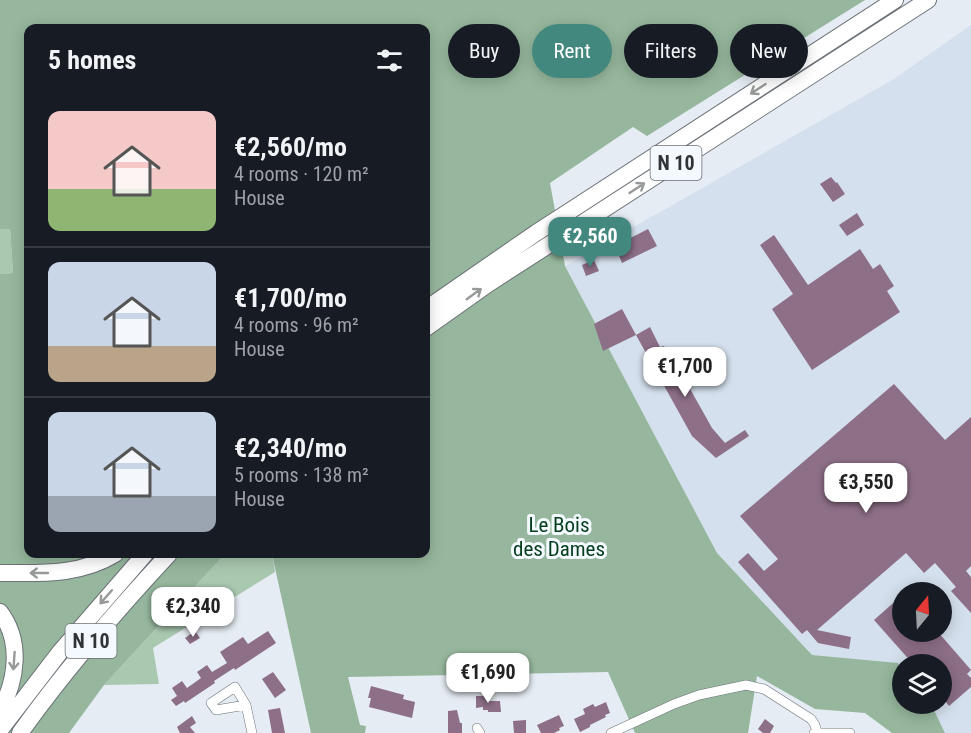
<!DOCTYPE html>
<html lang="en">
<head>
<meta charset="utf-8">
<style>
  :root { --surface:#171b24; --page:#242831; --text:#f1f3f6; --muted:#9ea1a6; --line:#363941; --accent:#43887e }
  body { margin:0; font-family:"Roboto Condensed",sans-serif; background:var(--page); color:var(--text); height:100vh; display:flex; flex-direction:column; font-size:22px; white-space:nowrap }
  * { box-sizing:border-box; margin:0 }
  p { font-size:20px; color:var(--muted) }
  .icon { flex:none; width:33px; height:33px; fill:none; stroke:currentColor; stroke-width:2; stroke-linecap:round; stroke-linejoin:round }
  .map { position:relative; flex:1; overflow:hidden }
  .side { position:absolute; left:24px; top:24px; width:406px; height:534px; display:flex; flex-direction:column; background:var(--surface); border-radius:12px; box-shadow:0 3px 15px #0003 }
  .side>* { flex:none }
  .hud { position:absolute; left:448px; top:24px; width:432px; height:54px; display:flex; gap:12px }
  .needle { width:39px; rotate:18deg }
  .tools { position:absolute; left:892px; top:582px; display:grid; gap:12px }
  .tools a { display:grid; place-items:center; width:60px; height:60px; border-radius:50%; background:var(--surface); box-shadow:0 3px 15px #0003; font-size:30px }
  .price { position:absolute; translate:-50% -51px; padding:0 14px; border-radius:12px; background:#fff; color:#222; font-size:20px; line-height:39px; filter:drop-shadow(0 2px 3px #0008) }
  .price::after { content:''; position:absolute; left:50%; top:36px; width:18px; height:14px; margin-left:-9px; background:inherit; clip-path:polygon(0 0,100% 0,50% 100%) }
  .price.selected { background:var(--accent); color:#fff }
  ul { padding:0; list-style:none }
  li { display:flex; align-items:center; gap:18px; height:150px; padding:0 24px }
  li+li { border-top:2px solid var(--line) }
  li span { display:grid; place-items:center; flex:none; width:168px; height:120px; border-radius:12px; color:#555 }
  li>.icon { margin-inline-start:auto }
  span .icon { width:72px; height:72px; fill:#fffc; stroke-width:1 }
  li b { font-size:26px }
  h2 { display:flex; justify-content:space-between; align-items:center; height:72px; padding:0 24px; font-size:26px }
  .chip { padding:0 21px; border-radius:27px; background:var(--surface); box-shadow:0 3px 15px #0003; font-size:21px; line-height:54px }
  .chip.selected { background:var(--accent); color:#fff }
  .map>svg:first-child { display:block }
</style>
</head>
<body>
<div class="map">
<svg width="971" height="733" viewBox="0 0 971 733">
  <rect width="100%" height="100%" fill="#e5ecf3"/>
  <!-- built -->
  <path fill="#d4e0ed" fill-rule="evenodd" d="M971 25V733H945L931 704H942V664H903V669L898 663 812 655 717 553 565 266 894 79ZM903 592H942V632H903Z"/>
  <!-- green -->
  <path fill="#a9c8b0" d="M0 229H10L13 273 0 274Z
    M225 554H272L275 572 153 648 159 684 104 685Z"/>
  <!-- forest -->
  <path fill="#96b79d" d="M0 0H865L647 136 633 127 550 183 565 266 717 553 812 655 898 663 903 669V704H931L945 733H892L865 713 815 709 757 676 748 733H635L608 672 348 677 360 725 366 726 365 733H311L272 554H426V28H28V554H225L104 685 69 733H0V274L13 273 10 229H0Z"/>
  <!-- building -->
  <path fill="#8d6f87" d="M831 177 836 183 837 182 845 194 833 202 820 184Z
    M857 213 864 225 847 236 839 225Z
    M648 229 657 246 622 263 615 246Z
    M774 235 808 285 860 249 873 269 880 264 894 286 887 291 900 312 812 370 772 309 793 294 760 245Z
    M594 260 599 271 586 276 582 265Z
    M622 309 636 335 603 351 594 324Z
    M650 327 660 347 664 346 686 388 689 387 712 428 725 443 745 430 749 436 716 458 692 436 636 335Z
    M894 384 945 440 971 417V566L966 571 971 577V613L951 591 956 587 935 563 924 573 906 553 817 630 851 637 849 649 818 643 807 630 802 634 738 562 748 553 764 571 778 559 740 516Z
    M900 597 903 602V632H938L971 670 967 674 971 678V687L949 706 942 697V664H913L874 620Z
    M195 631 200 638 190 644 185 638Z
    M268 631 276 643 235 670 234 668 214 681 215 683 185 703 184 701 176 706 171 700 177 696 172 688 182 681 187 688 201 678 197 672 207 665 212 672 227 663 220 652 243 637 248 644Z
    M273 672 286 690 275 698 262 679Z
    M371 686 404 695 403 699 415 702 412 718 369 707 371 698H368Z
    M476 696H488V701H500L501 712H488V710H483V707L476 708Z
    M606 702 610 713 605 715 606 717 590 725V727L580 732 574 719 585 714 583 709 593 704 595 707Z
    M280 708 285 733H272L268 710Z
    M457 710 460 723H462V733H448V711Z
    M559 715 564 726 559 728 560 730 554 733H541L537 725Z
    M192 716 196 723 190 727 195 733H180L177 727Z
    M765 719 774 726 770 733H763L758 729Z
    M526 720V733H514L513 721Z"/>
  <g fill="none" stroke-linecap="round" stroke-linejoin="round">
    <!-- street casing -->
    <g stroke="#6b7177" stroke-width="10">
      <path id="street" d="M246 705 216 710 211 703 235 687 246 705 252 733
        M477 728 480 733
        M611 733 674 704 699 695 746 685 764 689 811 719 815 725 817 732
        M814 733H850"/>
    </g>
    <!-- highway casing -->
    <g stroke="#6b7177" stroke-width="18">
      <path id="highway" d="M426 309 536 233 895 0
        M426 328 488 284 928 0
        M0 573C40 573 79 576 115 554
        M0 612C22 641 17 680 0 711
        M0 730 60 652 145 554
        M20 733C65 670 116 611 169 554"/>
    </g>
    <!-- street -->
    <use href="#street" stroke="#fff" stroke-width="9"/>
    <!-- highway -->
    <use href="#highway" stroke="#fff" stroke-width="16"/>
  </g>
  <!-- one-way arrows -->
  <defs><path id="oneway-shaft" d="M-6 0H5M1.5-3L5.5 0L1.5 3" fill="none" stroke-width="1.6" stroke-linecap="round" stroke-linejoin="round" transform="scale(1.5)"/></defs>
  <g stroke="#989a9a">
    <use href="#oneway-shaft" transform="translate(758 89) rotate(147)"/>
    <use href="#oneway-shaft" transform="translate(637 188) rotate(-33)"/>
    <use href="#oneway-shaft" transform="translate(474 294) rotate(-36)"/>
    <use href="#oneway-shaft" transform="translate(39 573) rotate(-180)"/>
    <use href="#oneway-shaft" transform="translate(106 597) rotate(131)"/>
    <use href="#oneway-shaft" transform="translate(14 661) rotate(94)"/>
  </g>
  <g text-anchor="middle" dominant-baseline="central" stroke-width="6" stroke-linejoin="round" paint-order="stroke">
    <!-- shield labels -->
    <g fill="#f4f9ff" stroke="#6c6f72" stroke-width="1.5">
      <rect x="650.5" y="146" width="51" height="34" rx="4.5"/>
      <rect x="65.5" y="624" width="51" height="34" rx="4.5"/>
    </g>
    <g font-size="20" font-weight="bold" fill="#313436">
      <text x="676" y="163">N 10</text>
      <text x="91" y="641">N 10</text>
    </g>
    <!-- park labels -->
    <g font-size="21" fill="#043d1b" stroke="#f4f9ff">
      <text x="559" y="525">Le Bois<tspan x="559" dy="24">des Dames</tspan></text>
    </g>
  </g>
</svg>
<div class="tools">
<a><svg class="needle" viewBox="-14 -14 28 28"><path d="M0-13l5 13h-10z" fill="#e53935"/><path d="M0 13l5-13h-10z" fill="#9ea1a6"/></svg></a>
<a><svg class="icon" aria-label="layers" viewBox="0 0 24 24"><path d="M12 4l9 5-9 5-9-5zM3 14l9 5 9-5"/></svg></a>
</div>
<b class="price selected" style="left:590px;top:268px">€2,560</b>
<b class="price" style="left:685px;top:398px">€1,700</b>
<b class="price" style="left:866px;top:514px">€3,550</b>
<b class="price" style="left:193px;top:638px">€2,340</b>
<b class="price" style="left:488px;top:704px">€1,690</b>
<div class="hud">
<a class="chip">Buy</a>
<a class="chip selected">Rent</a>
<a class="chip">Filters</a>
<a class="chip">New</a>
</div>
<section class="side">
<h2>5 homes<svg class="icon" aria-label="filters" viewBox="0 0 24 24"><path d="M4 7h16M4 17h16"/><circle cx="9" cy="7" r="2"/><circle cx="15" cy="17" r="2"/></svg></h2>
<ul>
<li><span style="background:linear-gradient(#f6c9c9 65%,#8fb573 0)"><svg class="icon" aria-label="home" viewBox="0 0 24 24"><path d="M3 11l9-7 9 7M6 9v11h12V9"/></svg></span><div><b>€2,560/mo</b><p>4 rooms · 120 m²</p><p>House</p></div></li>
<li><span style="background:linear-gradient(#c9d6e8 70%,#b9a48a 0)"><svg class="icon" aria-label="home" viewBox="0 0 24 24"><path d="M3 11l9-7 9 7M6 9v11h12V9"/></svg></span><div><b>€1,700/mo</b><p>4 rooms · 96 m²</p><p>House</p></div></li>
<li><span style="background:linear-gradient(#c9d6e8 70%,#9aa5b1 0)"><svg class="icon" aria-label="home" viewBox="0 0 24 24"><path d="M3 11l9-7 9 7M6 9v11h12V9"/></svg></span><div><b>€2,340/mo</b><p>5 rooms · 138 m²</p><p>House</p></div></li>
</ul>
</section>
</div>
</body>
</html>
